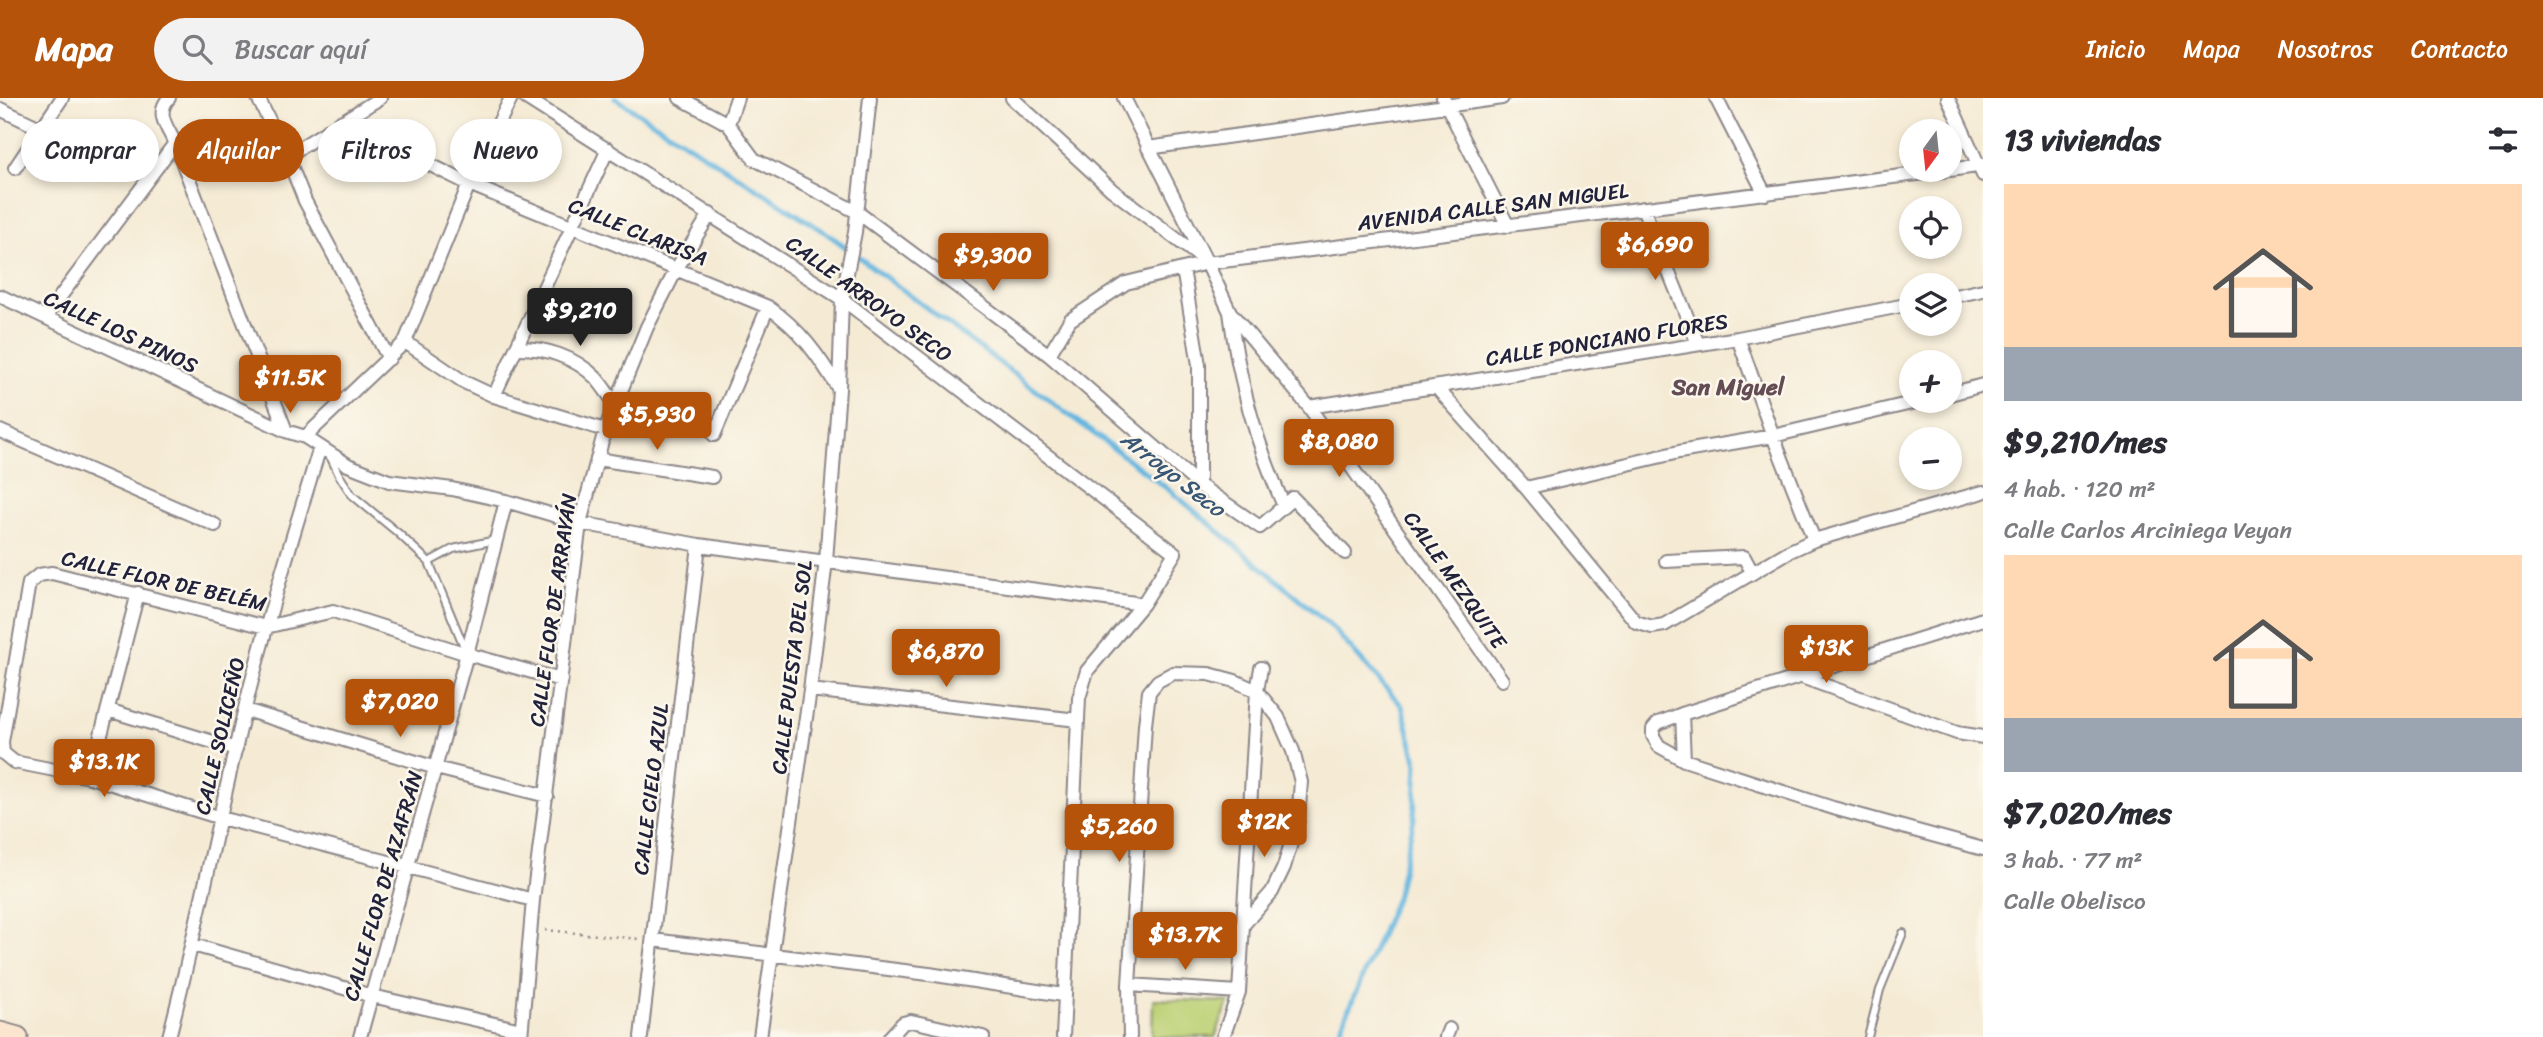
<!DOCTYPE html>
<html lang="es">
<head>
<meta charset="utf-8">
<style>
  :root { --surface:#fff; --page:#f2f2f3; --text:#2b2b33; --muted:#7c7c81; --accent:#b45309 }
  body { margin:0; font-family:Sriracha,sans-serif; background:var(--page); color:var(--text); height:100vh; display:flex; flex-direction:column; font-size:26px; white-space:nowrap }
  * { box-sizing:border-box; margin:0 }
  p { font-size:23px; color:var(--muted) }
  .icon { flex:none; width:38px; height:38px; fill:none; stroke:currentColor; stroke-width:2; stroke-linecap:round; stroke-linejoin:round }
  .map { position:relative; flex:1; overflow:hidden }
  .details { display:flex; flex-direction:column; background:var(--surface); width:560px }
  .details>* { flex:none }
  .hud { position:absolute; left:21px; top:21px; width:665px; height:63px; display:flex; gap:14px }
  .needle { width:46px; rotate:195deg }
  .fabs { position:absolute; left:1899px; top:21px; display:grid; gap:14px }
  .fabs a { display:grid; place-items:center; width:63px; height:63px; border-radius:50%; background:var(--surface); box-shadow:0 4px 10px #0003; font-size:35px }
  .price { position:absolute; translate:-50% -60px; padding:0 16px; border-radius:7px; background:var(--accent); color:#fff; font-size:23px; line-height:46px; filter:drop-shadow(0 2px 4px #0008) }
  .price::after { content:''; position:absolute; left:50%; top:42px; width:21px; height:16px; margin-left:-10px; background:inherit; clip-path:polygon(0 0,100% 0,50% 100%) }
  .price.current { background:#222; color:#fff }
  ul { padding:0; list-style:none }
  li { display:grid; align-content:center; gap:14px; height:371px; padding:0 21px }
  li span { display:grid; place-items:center; height:217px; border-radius:0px; color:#555 }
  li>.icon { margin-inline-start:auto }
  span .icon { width:126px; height:126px; fill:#fffc; stroke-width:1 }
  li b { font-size:30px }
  h2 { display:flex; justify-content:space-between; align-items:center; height:84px; padding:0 21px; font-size:30px }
  .chip { padding:0 24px; border-radius:32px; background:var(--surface); box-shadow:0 4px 10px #0003; font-size:24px; line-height:63px }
  .chip.current { background:var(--accent); color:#fff }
  header { display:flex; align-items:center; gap:42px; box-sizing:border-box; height:98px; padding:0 35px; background:var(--accent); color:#fff }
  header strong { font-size:33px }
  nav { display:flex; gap:38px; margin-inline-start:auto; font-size:24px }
  .search { width:490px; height:63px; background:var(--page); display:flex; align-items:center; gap:18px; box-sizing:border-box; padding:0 24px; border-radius:38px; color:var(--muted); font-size:26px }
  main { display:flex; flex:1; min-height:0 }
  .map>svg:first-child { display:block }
</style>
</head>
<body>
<header>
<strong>Mapa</strong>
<div class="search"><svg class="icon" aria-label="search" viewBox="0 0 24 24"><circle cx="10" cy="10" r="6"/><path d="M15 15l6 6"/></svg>Buscar aquí</div>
<nav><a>Inicio</a><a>Mapa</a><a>Nosotros</a><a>Contacto</a></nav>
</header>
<main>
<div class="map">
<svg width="1983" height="939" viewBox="0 0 1983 939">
  <rect width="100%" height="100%" fill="#fbf7ec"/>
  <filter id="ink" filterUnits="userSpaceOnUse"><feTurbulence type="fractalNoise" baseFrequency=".0143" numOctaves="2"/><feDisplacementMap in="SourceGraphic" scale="14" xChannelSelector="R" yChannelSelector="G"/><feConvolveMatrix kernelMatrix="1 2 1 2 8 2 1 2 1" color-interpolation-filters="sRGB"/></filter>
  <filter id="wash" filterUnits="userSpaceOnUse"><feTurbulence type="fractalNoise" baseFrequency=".00686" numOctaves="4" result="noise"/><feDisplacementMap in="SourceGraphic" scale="28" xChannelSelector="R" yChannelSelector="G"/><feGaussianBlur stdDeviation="1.57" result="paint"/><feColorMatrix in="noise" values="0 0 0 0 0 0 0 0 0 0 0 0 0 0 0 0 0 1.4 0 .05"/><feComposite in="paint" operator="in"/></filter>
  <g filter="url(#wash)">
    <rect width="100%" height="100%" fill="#f5ebd5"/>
    <!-- green -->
    <path fill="#bcd073" stroke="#6f7957" stroke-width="2" d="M1153 901 1229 904 1215 939H1152Z"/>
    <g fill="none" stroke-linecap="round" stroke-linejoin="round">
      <!-- stream -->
      <path stroke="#64b6df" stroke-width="5" d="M615 0 828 136 1173 395 1330 527 1402 608 1417 666 1414 721 1396 800 1337 939"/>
    </g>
  </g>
  <g filter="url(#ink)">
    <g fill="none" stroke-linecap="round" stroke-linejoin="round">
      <!-- lane casing -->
      <g stroke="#8c8688" stroke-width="10">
        <path id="lane" d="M330 358 339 377 352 397 398 435 429 464 465 551
          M429 464 453 451 496 442
          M1868 939 1880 892 1903 835"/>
      </g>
      <!-- street casing -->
      <g stroke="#8c8688" stroke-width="16">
        <path id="street" d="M169 0C155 15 167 29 175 45L286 333
          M258 0 287 58 305 103 389 261
          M526 0 842 201 1175 455 1143 506 1087 573 1079 600 1063 939
          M680 0 728 26 754 61 857 114 1049 257 1199 387 1260 429 1293 400 1345 455
          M1012 0 1112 92 1204 162
          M1124 0 1207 165 1230 214 1309 309 1502 582
          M1443 0 1508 128
          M1716 0 1765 96
          M1948 0 1983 77
          M0 11 42 31
          M342 23 469 86 768 209C799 230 819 258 838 290
          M728 26 737 0
          M1148 50 1502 0
          M287 58 380 0
          M15 70 62 0
          M1950 72 1983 67
          M1643 110 1698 246
          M1183 171 1199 267V387
          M0 198 286 333 305 339 348 367 389 383 452 391 506 403 580 425 699 447 1143 506
          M1950 199 1983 192
          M1230 214C1238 280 1257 347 1284 408
          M45 219 175 45
          M1738 240 1773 338 1814 442
          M405 244 464 284 494 298 605 332
          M516 250C544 249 575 259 596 280 603 288 609 298 616 306
          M1049 257 1070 222 1126 185 1207 165 1949 72
          M1436 289 1526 390 1636 524 1652 529 1664 527 1788 454 1814 442 1983 394
          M1950 296 1983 287
          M494 298 608 51
          M1309 309 1738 240 1911 206
          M0 333 215 427
          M714 337 768 209
          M305 339 405 244 469 86 511 0
          M597 361 712 379
          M1526 390 1679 354 1773 338 1920 303
          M1666 463 1744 459 1752 474
          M1983 521 1682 616 1658 625 1653 631V638L1659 648 1684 662 1833 710 1983 751
          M1799 578 1957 635 1983 639
          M810 592 1078 622
          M108 612 236 651
          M245 612 436 670 547 698
          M1682 616 1684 662
          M90 679 138 495
          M533 802 221 720 90 679 14 664 3 655 2 644 29 485 39 477 52 475 266 529 333 513 467 556 561 582
          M653 842 929 876 1063 897
          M193 847 372 898 521 932
          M1129 887 1239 894
          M169 939C197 831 218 722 244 614 266 525 293 437 320 349
          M360 939 467 556 506 403
          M521 939 533 802 580 425 605 332 647 229 677 170 710 116
          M641 939 699 447
          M760 939 810 592 826 463 839 291 842 201 855 134 870 0
          M890 939 903 925 911 923 983 939
          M1130 939 1129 887 1145 627 1149 594 1158 583 1173 575 1209 576 1235 583 1257 593 1278 619 1293 653 1301 684 1298 721 1284 769 1272 794 1244 826
          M1223 939 1239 894 1257 593 1261 570
          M1446 939 1449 931"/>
      </g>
      <!-- secondary casing -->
      <g stroke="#8c8688" stroke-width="23">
        <path id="secondary" d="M0 934 18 939"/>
      </g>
      <!-- path -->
      <path stroke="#8c8688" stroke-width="2.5" stroke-dasharray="2 5" stroke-linecap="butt" d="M545 832 639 841"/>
      <!-- lane -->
      <use href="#lane" stroke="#fff" stroke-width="6"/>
      <!-- street -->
      <use href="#street" stroke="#fff" stroke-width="12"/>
      <!-- secondary -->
      <use href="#secondary" stroke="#fbe5cf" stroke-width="19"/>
    </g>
  </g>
  <g text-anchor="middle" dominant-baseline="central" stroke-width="5" stroke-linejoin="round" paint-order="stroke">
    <!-- street labels -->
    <g font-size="21" fill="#22223b" stroke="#fbf7ec">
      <text transform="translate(1493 109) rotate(-7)">AVENIDA CALLE SAN MIGUEL</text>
      <text transform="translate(638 134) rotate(22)">CALLE CLARISA</text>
      <text transform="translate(869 201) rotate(36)">CALLE ARROYO SECO</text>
      <text transform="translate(121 234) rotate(25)">CALLE LOS PINOS</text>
      <text transform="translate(1607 242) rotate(-9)">CALLE PONCIANO FLORES</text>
      <text transform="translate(1455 482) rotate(55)">CALLE MEZQUITE</text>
      <text transform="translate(164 483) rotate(13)">CALLE FLOR DE BELÉM</text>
      <text transform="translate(553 512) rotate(-82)">CALLE FLOR DE ARRAYÁN</text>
      <text transform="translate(792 569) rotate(-83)">CALLE PUESTA DEL SOL</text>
      <text transform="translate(220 638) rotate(-77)">CALLE SOLICEÑO</text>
      <text transform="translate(651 691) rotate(-83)">CALLE CIELO AZUL</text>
      <text transform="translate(383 788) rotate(-74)">CALLE FLOR DE AZAFRÁN</text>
    </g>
    <!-- neighbourhood labels -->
    <g font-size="23" font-weight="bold" fill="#634c53" stroke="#fbf7ec">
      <text x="1728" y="289">San Miguel</text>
    </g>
    <!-- water labels -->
    <g font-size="23" font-style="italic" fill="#395674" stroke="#fbf7ec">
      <text transform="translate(1173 376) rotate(38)">Arroyo Seco</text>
    </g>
  </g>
</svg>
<div class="fabs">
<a><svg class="needle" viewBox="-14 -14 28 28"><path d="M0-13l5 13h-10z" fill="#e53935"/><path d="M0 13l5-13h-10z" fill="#7c7c81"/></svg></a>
<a><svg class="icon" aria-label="locate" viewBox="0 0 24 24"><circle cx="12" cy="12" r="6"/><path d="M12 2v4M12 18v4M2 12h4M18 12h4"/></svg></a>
<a><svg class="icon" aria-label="layers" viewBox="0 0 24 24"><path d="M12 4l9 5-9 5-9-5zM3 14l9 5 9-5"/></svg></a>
<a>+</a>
<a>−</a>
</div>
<b class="price" style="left:1655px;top:184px">$6,690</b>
<b class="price" style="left:993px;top:195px">$9,300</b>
<b class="price current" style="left:580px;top:250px">$9,210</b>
<b class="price" style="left:290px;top:317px">$11.5K</b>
<b class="price" style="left:657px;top:354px">$5,930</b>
<b class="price" style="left:1339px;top:381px">$8,080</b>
<b class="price" style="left:1826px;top:587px">$13K</b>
<b class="price" style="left:946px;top:591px">$6,870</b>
<b class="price" style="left:400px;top:641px">$7,020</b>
<b class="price" style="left:104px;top:701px">$13.1K</b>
<b class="price" style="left:1264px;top:761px">$12K</b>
<b class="price" style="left:1119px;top:766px">$5,260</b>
<b class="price" style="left:1185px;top:874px">$13.7K</b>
<div class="hud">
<a class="chip">Comprar</a>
<a class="chip current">Alquilar</a>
<a class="chip">Filtros</a>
<a class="chip">Nuevo</a>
</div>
</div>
<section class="details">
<h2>13 viviendas<svg class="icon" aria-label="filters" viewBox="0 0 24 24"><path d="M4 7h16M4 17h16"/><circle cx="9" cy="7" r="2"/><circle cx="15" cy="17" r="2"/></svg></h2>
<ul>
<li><span style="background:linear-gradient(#ffd9b3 75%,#9aa5b1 0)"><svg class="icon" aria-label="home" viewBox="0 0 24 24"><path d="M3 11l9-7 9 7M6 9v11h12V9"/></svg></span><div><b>$9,210/mes</b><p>4 hab. · 120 m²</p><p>Calle Carlos Arciniega Veyan</p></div></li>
<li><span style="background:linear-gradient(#ffd9b3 75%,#9aa5b1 0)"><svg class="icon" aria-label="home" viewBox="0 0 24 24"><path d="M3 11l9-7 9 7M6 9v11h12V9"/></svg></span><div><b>$7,020/mes</b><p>3 hab. · 77 m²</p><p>Calle Obelisco</p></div></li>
</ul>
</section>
</main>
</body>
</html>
